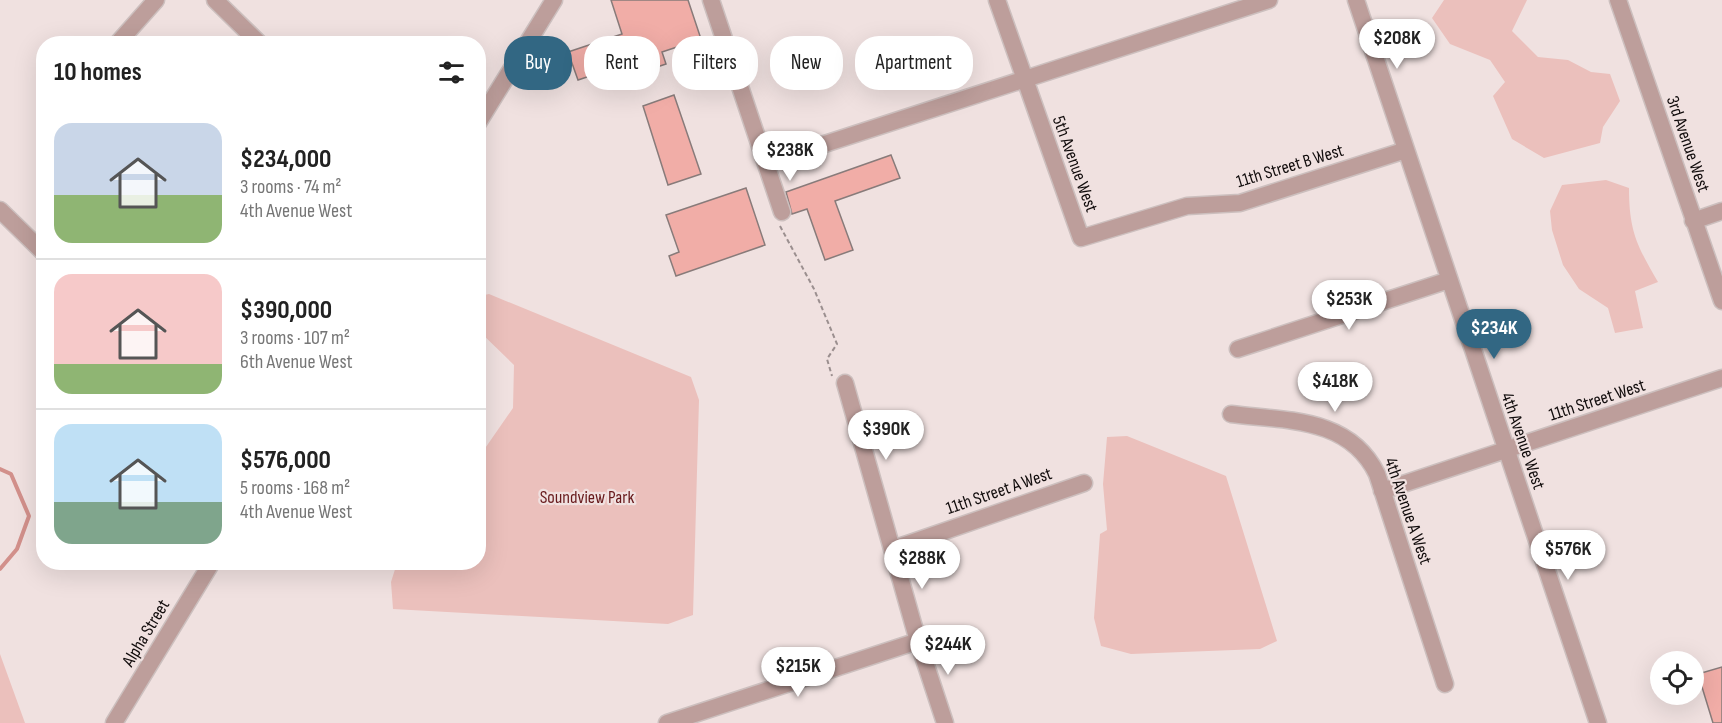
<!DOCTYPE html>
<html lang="en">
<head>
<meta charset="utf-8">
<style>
  :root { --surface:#fff; --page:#f2f2f2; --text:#222; --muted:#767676; --line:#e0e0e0; --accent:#326783 }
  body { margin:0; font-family:"Sofia Sans Condensed",sans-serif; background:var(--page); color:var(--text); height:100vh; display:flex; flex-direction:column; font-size:22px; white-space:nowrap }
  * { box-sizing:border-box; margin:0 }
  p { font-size:20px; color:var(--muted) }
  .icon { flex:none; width:33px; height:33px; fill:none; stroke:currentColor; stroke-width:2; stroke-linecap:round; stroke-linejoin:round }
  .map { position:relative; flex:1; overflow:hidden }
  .sheet { position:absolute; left:36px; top:36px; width:450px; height:534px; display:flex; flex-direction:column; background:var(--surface); border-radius:24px; box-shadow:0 6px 24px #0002 }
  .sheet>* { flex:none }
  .hud { position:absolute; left:504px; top:36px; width:570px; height:54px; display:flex; gap:12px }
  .fabs { position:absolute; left:1650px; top:651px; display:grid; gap:12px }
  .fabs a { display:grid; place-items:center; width:54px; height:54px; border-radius:50%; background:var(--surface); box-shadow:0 6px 24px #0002; font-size:30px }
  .price { position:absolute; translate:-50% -51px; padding:0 14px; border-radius:21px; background:#fff; color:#222; font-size:20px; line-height:39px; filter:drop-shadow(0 2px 3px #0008) }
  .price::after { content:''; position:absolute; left:50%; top:36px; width:18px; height:14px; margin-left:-9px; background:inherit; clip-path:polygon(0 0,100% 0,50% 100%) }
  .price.active { background:var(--accent); color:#fff }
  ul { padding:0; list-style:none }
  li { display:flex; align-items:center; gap:18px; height:150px; padding:0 18px }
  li+li { border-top:2px solid var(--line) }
  li span { display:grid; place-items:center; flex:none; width:168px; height:120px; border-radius:18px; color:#555 }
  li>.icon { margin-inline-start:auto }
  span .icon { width:72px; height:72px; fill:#fffc; stroke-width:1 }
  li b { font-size:26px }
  h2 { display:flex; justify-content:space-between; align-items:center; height:72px; padding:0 18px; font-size:26px }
  .tag { padding:0 21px; border-radius:24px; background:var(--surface); box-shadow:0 6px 24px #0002; font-size:21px; line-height:54px }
  .tag.active { background:var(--accent); color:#fff }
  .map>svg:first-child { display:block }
</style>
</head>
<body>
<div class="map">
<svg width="1722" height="723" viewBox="0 0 1722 723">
  <rect width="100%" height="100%" fill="#f0e1e0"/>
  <!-- green -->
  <path fill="#ebc0bc" d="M1444 0H1527L1512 31 1538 57 1568 60 1591 72 1610 74 1620 101 1603 127 1600 143 1544 158 1512 139 1493 96 1505 82 1490 60 1450 44 1432 18Z
    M1606 180 1629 188C1629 231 1637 246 1658 282L1635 291 1643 328 1615 333 1608 308 1579 289 1563 265 1552 230 1550 211 1562 185Z
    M489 294 691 377 699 400 693 615 668 624 393 609 391 582 397 563 478 562 479 457 513 408 514 365 479 331V296Z
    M1127 436 1226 476 1277 641 1260 649 1131 654 1101 646 1094 618 1100 534 1107 530 1103 484 1107 437Z
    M0 654 25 723H0Z"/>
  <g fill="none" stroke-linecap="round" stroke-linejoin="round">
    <!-- stream -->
    <path stroke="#d2908b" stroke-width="4" d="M0 469 11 474 29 516 17 549 0 569"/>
  </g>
  <!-- building -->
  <path fill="#f1ada7" stroke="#887b7a" stroke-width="1.5" d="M611 0H688L701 39 662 52 666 64 615 81 611 69 578 80 568 52 622 34Z
    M674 95 701 174 668 185 643 106Z
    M891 155 900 178 835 201 853 250 825 260 807 209 792 214 786 192Z
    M746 188 765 245 676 276 669 256 679 252 666 215Z
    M1722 667V723H1713L1698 674Z"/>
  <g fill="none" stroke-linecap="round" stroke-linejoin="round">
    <!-- minor casing -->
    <g stroke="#ccbfbe" stroke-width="19">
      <path id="minor" d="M215 0 260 44
        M711 0 782 212
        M997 0 1081 238 1187 206 1240 203 1406 150
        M1356 0 1598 723
        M1618 0 1722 301
        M117 44 156 0
        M478 123 554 0
        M766 163 1269 0
        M0 210 44 253
        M1693 221 1722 211
        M1238 349 1449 280
        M845 383 918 641 945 723
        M1231 414C1287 421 1349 417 1377 474L1445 684
        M1382 491 1722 378
        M893 549 1084 483
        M114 723 212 562
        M667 723 918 641"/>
    </g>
    <!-- path -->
    <path stroke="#9b8f8f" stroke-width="2" stroke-dasharray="4.5 3" stroke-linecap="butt" d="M780 226 814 289 837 344 827 359 832 376"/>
    <!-- minor -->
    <use href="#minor" stroke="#bd9e9b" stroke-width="16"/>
  </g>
  <g text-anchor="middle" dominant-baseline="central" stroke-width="4.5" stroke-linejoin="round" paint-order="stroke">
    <!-- street labels -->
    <g font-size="18" fill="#100b0b" stroke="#f0e1e0">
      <text transform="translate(1688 144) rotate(71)">3rd Avenue West</text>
      <text transform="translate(1075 164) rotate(70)">5th Avenue West</text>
      <text transform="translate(1290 166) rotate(-17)">11th Street B West</text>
      <text transform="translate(1597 400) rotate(-18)">11th Street West</text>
      <text transform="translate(1523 441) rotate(71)">4th Avenue West</text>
      <text transform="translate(999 491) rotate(-19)">11th Street A West</text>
      <text transform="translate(1408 511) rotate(71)">4th Avenue A West</text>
      <text transform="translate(146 633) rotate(-59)">Alpha Street</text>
    </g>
    <!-- park labels -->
    <g font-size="18" fill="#67191b" stroke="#f0e1e0">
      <text x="587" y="497">Soundview Park</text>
    </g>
  </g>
</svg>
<div class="fabs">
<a><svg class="icon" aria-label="locate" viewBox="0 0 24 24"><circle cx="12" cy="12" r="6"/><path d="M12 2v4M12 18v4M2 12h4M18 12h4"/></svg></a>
</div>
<b class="price" style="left:1397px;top:70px">$208K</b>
<b class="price" style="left:790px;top:182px">$238K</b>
<b class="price" style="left:1349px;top:331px">$253K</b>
<b class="price active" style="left:1494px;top:360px">$234K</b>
<b class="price" style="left:1335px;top:413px">$418K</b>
<b class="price" style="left:886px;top:461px">$390K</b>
<b class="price" style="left:1568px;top:581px">$576K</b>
<b class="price" style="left:922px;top:590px">$288K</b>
<b class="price" style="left:948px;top:676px">$244K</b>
<b class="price" style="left:798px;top:698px">$215K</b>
<div class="hud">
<a class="tag active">Buy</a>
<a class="tag">Rent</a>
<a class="tag">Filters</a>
<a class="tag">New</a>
<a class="tag">Apartment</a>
</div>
<section class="sheet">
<h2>10 homes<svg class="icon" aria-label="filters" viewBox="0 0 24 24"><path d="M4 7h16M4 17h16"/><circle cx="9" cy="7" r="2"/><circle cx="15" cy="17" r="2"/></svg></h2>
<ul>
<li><span style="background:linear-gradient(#c9d6e8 60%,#8fb573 0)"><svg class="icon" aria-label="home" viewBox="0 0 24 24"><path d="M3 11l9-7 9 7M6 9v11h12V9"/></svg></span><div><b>$234,000</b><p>3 rooms · 74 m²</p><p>4th Avenue West</p></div></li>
<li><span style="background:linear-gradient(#f6c9c9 75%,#8fb573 0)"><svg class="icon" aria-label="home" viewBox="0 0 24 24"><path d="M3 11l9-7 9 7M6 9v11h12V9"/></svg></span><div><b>$390,000</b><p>3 rooms · 107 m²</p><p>6th Avenue West</p></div></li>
<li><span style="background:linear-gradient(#bfe0f5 65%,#7fa58c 0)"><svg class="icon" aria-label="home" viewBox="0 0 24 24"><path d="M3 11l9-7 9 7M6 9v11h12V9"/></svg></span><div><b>$576,000</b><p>5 rooms · 168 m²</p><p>4th Avenue West</p></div></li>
</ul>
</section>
</div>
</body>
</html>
